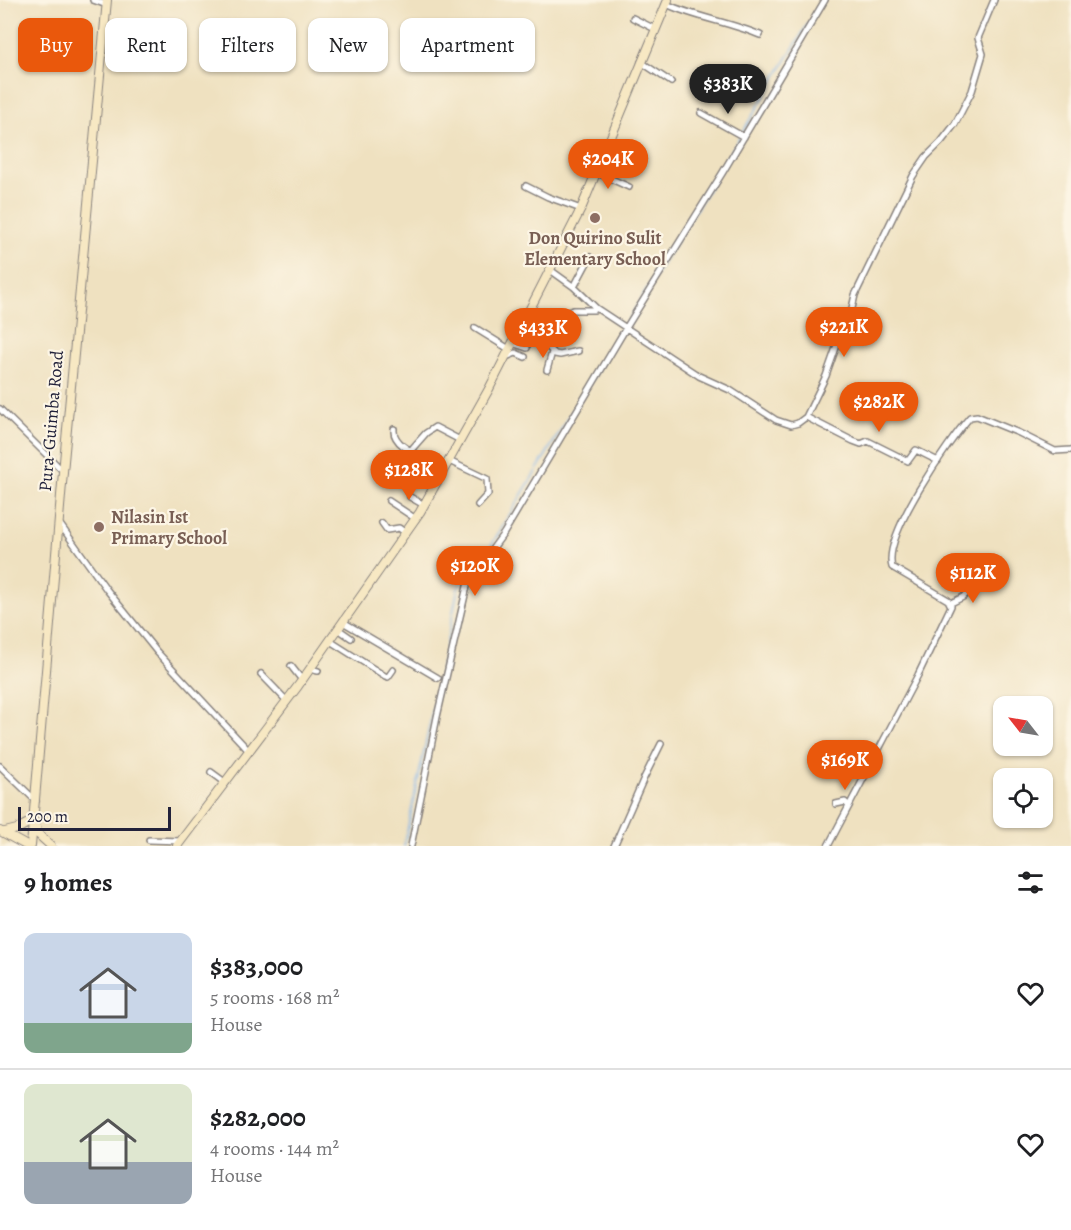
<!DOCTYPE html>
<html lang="en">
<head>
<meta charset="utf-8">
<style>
  :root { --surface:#fff; --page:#f2f2f2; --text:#202124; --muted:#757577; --line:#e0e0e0; --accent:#ea580c }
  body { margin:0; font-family:Alegreya,serif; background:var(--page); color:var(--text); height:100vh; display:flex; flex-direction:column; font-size:22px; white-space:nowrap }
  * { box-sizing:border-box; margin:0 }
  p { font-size:20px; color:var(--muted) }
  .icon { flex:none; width:33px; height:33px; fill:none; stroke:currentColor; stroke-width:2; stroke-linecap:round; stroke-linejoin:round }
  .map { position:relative; height:846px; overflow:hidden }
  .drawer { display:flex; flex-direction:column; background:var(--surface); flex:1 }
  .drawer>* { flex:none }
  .hud { position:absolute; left:18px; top:18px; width:600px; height:54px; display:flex; gap:12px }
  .needle { width:39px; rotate:301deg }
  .controls { position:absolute; left:993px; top:696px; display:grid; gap:12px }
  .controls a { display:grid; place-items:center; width:60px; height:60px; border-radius:12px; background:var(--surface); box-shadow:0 2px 4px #0004; font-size:30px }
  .scale { position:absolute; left:18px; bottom:15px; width:153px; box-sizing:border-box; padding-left:6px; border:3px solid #22223b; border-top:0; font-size:16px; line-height:21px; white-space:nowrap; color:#22223b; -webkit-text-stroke:4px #fcf5e5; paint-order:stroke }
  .price { position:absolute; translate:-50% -51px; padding:0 14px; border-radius:21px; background:var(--accent); color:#fff; font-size:20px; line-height:39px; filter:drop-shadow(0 2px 3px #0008) }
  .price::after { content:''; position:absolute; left:50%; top:36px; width:18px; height:14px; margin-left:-9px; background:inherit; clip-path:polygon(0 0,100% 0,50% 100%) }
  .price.selected { background:#222; color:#fff }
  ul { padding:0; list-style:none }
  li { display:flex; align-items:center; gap:18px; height:150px; padding:0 24px }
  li+li { border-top:2px solid var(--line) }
  li span { display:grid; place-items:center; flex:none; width:168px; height:120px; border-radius:12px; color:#555 }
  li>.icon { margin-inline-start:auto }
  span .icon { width:72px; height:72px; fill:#fffc; stroke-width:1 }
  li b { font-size:26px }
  h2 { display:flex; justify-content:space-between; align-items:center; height:72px; padding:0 24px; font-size:26px }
  .chip { padding:0 21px; border-radius:12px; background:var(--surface); box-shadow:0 2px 4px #0004; font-size:21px; line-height:54px }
  .chip.selected { background:var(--accent); color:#fff }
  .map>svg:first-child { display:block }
</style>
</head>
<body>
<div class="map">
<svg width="1071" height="846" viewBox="0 0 1071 846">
  <rect width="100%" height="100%" fill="#fcf5e5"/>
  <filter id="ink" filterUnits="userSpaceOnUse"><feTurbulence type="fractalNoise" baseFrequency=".0167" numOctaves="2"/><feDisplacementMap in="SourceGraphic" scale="12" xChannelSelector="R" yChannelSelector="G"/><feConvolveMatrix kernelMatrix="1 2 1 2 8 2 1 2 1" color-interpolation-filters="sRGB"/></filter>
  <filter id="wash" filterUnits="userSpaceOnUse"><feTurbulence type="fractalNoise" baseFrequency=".008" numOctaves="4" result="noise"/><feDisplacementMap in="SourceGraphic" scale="24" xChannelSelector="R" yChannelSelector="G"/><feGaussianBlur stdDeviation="1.35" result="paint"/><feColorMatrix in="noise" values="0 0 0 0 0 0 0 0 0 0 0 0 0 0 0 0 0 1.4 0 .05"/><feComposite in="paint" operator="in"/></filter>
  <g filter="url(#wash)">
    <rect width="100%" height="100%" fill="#efe1c0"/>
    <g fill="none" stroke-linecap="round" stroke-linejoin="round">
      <!-- stream -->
      <path stroke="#7bb3eb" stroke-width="1.5" d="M742 133 808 24
        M625 325 740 137
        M440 676 458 588 473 566 492 544 622 329
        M404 846 439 681"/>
    </g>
  </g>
  <g filter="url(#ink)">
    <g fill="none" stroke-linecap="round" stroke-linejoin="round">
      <!-- street casing -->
      <g stroke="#88827e" stroke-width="8">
        <path id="street" d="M93 0 107 5
          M666 4C697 18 730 22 760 35
          M633 18 655 29
          M641 62 671 82
          M701 113 744 137
          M596 172 629 187
          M526 186 548 197 581 209
          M549 269 574 287 596 308 699 376 730 390 776 420 791 425 798 423 806 417 826 376 838 342 850 317 855 295 913 176 926 157 941 142 955 124 972 91 983 54 978 38 994 0
          M574 287 590 257
          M569 312 573 310H594L596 308
          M524 318 538 327 544 343 555 354 560 355 578 351
          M475 328 509 349
          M512 343 527 348
          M506 357 516 353 525 357
          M547 370 552 352
          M0 409 63 471
          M806 417 853 441 861 444 868 441 908 461 916 450 938 461
          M394 429C392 446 422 456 435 464
          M411 450 426 433 435 427 460 440
          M449 461 487 479 488 494 478 505
          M410 497 424 505
          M389 501 416 519
          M59 523 107 590 157 652 250 752
          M382 523 387 530 399 528 406 533
          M951 603 963 597 978 582
          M343 622 438 678
          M338 629 351 638
          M330 641 385 676 388 677 393 670
          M291 666 302 680
          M310 669 318 671
          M261 674 287 701
          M0 766 36 801
          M211 772 226 783
          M836 804 845 802 849 806
          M149 840 181 841
          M411 846 437 717 468 582 504 533 626 328 723 172 825 0
          M614 846 644 778 661 744
          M828 846 918 675 951 606 948 600 892 567C882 536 949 441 970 417L977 416 1019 433 1055 451 1071 450"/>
      </g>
      <!-- secondary casing -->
      <g stroke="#88827e" stroke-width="10">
        <path id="secondary" d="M35 823 38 834 51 846
          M0 831 27 846
          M5 832 17 829 34 820
          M31 846 63 472 107 0
          M177 846 298 686 420 512 489 389 581 209 668 0"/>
      </g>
      <!-- street -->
      <use href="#street" stroke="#fff" stroke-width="5"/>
      <!-- secondary -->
      <use href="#secondary" stroke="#f7e8c3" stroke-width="8"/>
    </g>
  </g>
  <!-- markers -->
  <g fill="#8d6e63" stroke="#fcf5e5" stroke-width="2">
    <circle cx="595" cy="218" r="6"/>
    <circle cx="99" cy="527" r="6"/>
  </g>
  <g text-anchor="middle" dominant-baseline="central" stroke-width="4.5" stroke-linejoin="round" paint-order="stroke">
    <!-- education labels -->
    <g font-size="18" font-weight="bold" fill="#785e54" stroke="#fcf5e5">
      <text x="595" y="238">Don Quirino Sulit<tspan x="595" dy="21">Elementary School</tspan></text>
      <text x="111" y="517" text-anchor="start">Nilasin Ist<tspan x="111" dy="21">Primary School</tspan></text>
    </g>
    <!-- street labels -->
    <g font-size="18" fill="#22223b" stroke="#fcf5e5">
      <text transform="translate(51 421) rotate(-85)">Pura-Guimba Road</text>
    </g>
  </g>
</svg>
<div class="controls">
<a><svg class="needle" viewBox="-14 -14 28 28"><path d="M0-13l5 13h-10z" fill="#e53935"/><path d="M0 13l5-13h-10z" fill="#757577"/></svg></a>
<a><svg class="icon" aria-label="locate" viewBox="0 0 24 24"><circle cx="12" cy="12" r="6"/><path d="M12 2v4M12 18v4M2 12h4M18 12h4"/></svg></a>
</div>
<div class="scale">200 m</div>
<b class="price selected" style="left:728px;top:115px">$383K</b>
<b class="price" style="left:608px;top:190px">$204K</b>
<b class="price" style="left:844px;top:358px">$221K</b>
<b class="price" style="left:543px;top:359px">$433K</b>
<b class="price" style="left:879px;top:433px">$282K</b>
<b class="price" style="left:409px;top:501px">$128K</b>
<b class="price" style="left:475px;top:597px">$120K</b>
<b class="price" style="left:973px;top:604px">$112K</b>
<b class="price" style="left:845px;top:791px">$169K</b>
<div class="hud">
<a class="chip selected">Buy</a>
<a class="chip">Rent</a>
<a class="chip">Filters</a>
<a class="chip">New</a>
<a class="chip">Apartment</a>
</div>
</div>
<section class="drawer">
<h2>9 homes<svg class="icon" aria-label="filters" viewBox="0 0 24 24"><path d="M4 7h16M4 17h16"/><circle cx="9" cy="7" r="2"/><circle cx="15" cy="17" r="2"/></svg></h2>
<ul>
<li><span style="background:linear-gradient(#c9d6e8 75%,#7fa58c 0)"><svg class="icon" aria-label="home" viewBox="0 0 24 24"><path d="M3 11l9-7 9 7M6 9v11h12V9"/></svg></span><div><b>$383,000</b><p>5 rooms · 168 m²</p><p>House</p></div><svg class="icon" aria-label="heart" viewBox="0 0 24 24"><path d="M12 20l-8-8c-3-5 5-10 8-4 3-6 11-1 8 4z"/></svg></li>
<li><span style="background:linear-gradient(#dfe7d0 65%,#9aa5b1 0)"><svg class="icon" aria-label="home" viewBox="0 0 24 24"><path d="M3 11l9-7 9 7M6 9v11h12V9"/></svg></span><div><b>$282,000</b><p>4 rooms · 144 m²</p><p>House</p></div><svg class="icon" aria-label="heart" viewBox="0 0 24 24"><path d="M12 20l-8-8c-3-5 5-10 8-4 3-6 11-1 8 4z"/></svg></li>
</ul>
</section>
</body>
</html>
